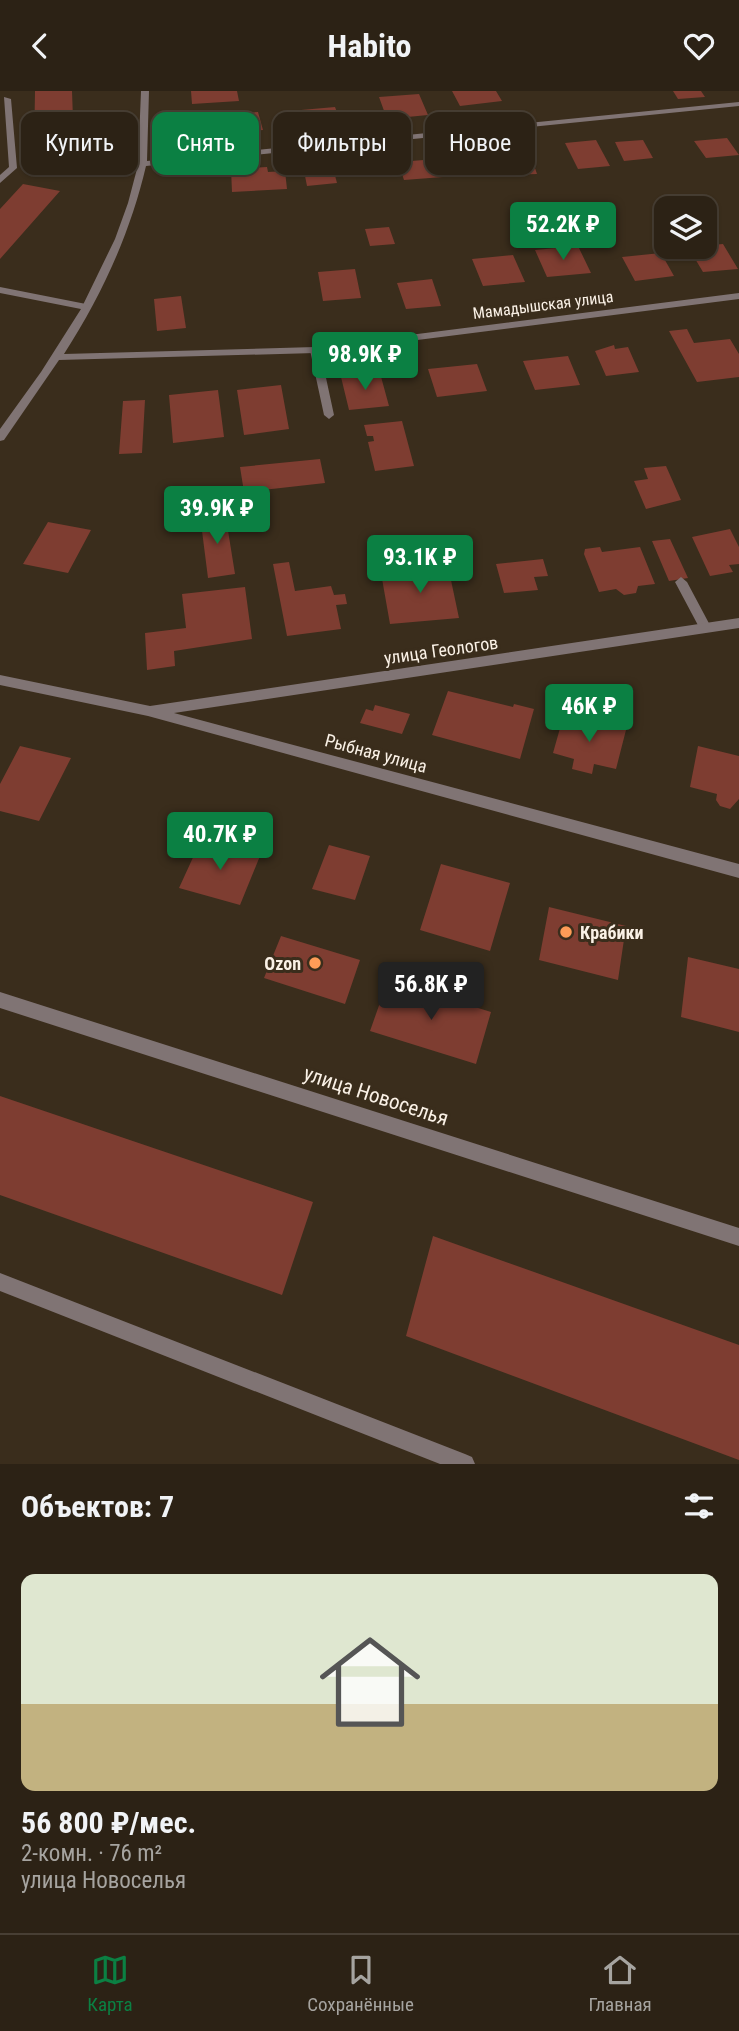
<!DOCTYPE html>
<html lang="ru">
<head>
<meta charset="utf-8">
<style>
  :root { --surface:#2c2215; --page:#382f22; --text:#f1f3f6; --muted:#a6a4a0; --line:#483f34; --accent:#0b8043 }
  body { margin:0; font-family:"Roboto Condensed",sans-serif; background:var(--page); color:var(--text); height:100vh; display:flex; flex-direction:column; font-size:26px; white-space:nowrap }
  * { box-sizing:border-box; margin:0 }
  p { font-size:23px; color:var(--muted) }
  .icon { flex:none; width:38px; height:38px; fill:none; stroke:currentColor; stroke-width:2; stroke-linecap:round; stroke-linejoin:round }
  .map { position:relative; height:1373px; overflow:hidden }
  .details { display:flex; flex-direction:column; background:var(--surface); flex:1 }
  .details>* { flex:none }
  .hud { position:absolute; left:21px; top:21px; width:698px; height:63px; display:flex; gap:14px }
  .controls { position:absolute; left:654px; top:105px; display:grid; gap:14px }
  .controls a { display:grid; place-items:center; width:63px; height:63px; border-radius:14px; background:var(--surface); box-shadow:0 2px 5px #0004,0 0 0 2px var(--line); font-size:35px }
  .price { position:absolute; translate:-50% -60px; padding:0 16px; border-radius:7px; background:var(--accent); color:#fff; font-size:23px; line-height:46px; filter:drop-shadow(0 2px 4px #0008) }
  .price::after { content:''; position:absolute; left:50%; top:42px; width:21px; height:16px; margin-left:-10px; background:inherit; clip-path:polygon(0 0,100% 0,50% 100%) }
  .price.selected { background:#222; color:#fff }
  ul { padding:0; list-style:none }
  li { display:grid; align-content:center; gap:14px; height:371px; padding:0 21px }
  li+li { border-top:2px solid var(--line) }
  li span { display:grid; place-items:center; height:217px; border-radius:14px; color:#555 }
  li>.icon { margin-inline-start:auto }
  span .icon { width:126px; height:126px; fill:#fffc; stroke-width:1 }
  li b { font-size:30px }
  h2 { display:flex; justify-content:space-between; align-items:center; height:84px; padding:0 21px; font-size:30px }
  .pill { padding:0 24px; border-radius:14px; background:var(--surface); box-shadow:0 2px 5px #0004,0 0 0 2px var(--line); font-size:24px; line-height:63px }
  .pill.selected { background:var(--accent); color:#fff }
  header { display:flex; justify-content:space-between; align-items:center; height:91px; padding:0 21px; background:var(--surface); font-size:32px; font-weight:700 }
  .dock { display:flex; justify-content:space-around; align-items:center; height:98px; border-top:2px solid var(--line); background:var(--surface); font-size:19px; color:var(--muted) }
  .dock a { display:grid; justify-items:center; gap:4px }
  .dock .selected { color:var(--accent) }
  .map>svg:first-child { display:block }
</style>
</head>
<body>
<header><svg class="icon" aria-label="back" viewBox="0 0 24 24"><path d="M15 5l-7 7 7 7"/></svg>Habito<svg class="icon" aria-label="heart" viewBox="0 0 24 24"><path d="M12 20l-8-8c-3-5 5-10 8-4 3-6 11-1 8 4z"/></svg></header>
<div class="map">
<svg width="739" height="1373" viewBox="0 0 739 1373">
  <rect width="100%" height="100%" fill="#3a2d1c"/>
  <!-- building -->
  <path fill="#7e3d31" d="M35 0H72L74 56 34 59Z
    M191 0H237L239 10 192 13Z
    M452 0H496L502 10 460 15Z
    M673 0H701L705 6 678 8Z
    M419 3 428 24 387 28 379 6Z
    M335 16 342 34 307 37 301 19Z
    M258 21 263 39 229 42 225 24Z
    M727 47 739 64 706 67 694 50Z
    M596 49 610 75 578 78 565 52Z
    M643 49 653 67 624 70 615 51Z
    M529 59 537 83 504 84 497 60Z
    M437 68 443 86 404 89 398 71Z
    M267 76 268 81 285 80 287 98 232 101 231 78Z
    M333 77 337 92 307 95 304 80Z
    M23 93 60 100 0 168V118Z
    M389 136 395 153 370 155 365 138Z
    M723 153 738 178 703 181 688 156Z
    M578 155 591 182 547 186 535 159Z
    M661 162 674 185 635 190 622 166Z
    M513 164 525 191 483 195 472 168Z
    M355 178 361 207 323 210 318 181Z
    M432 188 441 215 406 218 397 192Z
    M181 205 186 237 157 240 154 208Z
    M687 238 694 252 730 248 739 263V286L697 291 669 240Z
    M614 254 615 258 628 256 639 281 606 285 595 260Z
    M568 265 580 294 535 299 523 270Z
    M477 273 487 300 437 306 428 278Z
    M380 282 389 315 349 319 341 286Z
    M281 294 289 338 244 344 237 299Z
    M218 299 224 346 173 352 169 304Z
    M145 309 142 362 119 363 123 310Z
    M402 330 414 375 375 380 368 351 374 350 373 345H367L364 334Z
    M320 368 325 392 244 401 240 376Z
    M666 375 681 409 646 418 634 390 648 388 644 377Z
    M225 421 235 483 208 487 201 432H206L204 424Z
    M48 431 91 439 68 482 23 473Z
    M730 438 739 456V473L729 474 733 481 710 485 692 446Z
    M670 448 688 487 669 490 652 450Z
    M600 456 602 461 640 456 655 493 638 495 636 502 624 504 616 498 599 501 584 463 585 458Z
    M543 468 548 485 534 486 538 499 504 502 496 473Z
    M289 471 295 500 331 495 334 504 345 503 347 513 336 514 341 538 287 545 273 473Z
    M448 475 459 527 390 533 381 482Z
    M245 496 252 548 174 560 175 575 147 579 145 542 186 537 182 503Z
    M448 600 513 616 514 613 534 618 520 668 432 644Z
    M375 614 410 623 402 643 360 632 366 618 373 620Z
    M564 623 626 639 616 678 594 673 592 683 572 678 574 668 553 662Z
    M20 655 71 667 39 730 0 720V693Z
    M698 655 739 665V708L730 718 720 715 716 709 717 703 690 696Z
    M201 749 260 765 240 814 179 797Z
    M329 754 370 765 355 809 312 798Z
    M441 773 510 792 490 860 420 839Z
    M549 816 626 835 618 889 539 869Z
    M281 845 360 869 345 913 264 887Z
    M688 866 739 878V941L681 926Z
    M388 889 491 921 476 973 370 940Z
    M0 1005 313 1111 282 1204 0 1104Z
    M433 1145 739 1254V1369L406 1245Z"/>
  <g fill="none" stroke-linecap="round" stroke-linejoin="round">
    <!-- lane -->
    <path fill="#807474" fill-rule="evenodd" d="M4 6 11 8 17 77 0 92V84L9 76Z
      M0 196 86 213 91 216 86 219 0 202Z
      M315 256 320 259 334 324 329 328 324 324 310 259Z
      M681 486 687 491 712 538 711 541H701L700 538 675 491Z
      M0 1182 465 1363 472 1366 475 1373H440L0 1200Z"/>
    <!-- street -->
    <path fill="#807474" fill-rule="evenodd" d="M141 0H149L147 70 739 11V15L146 75C130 143 102 204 64 263L315 256 739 202V208L315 262 59 269 4 349 0 350V338L41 281 81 218 115 148 128 112 138 74Z
      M739 527V537L174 622 739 773V787L148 625 0 594V584L150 615Z
      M0 901 739 1137V1155L0 917Z"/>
  </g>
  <!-- markers -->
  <g fill="#fe9c57" stroke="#3a2d1c" stroke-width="2.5">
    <circle cx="566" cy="841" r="7"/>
    <circle cx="315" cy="872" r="7"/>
  </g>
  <g text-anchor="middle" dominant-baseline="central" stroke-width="6" stroke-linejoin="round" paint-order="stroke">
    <!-- far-street labels -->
    <g font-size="16" fill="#faf1e6" stroke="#3a2d1c">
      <text transform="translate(543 214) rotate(-7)">Мамадышская улица</text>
    </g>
    <!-- street labels -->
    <g font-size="18" fill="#faf1e6" stroke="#3a2d1c">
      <text transform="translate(441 559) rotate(-8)">улица Геологов</text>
      <text transform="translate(376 662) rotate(15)">Рыбная улица</text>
    </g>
    <!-- poi labels -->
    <g font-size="18" font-weight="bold" fill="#faf1e6" stroke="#3a2d1c" text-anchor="start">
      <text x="580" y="841">Крабики</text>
      <text x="301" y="872" text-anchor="end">Ozon</text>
    </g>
    <!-- near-street labels -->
    <g font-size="21" fill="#faf1e6" stroke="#3a2d1c">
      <text transform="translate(376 1005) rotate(18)">улица Новоселья</text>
    </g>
  </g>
</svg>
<div class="controls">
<a><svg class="icon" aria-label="layers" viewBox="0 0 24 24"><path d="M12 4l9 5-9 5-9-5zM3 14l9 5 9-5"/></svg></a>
</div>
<b class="price" style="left:563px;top:171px">52.2K ₽</b>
<b class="price" style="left:365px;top:301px">98.9K ₽</b>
<b class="price" style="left:217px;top:455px">39.9K ₽</b>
<b class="price" style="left:420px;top:504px">93.1K ₽</b>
<b class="price" style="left:589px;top:653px">46K ₽</b>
<b class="price" style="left:220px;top:781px">40.7K ₽</b>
<b class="price selected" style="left:431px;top:931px">56.8K ₽</b>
<div class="hud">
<a class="pill">Купить</a>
<a class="pill selected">Снять</a>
<a class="pill">Фильтры</a>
<a class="pill">Новое</a>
</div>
</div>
<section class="details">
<h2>Объектов: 7<svg class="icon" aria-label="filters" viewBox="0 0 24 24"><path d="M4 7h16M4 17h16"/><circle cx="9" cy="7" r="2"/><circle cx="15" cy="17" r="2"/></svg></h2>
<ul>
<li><span style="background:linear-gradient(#dfe7d0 60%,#c2b280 0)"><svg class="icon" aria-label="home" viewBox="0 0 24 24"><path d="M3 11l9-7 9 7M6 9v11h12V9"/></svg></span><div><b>56 800 ₽/мес.</b><p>2-комн. · 76 m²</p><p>улица Новоселья</p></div></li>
</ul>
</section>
<nav class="dock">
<a class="selected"><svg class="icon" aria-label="map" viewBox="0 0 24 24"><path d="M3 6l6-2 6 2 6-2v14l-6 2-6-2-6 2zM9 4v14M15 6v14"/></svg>Карта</a>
<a><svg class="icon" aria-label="saved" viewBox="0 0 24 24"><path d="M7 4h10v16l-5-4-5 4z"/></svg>Сохранённые</a>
<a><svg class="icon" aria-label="home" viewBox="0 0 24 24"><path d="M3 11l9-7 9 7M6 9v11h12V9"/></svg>Главная</a>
</nav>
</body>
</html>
